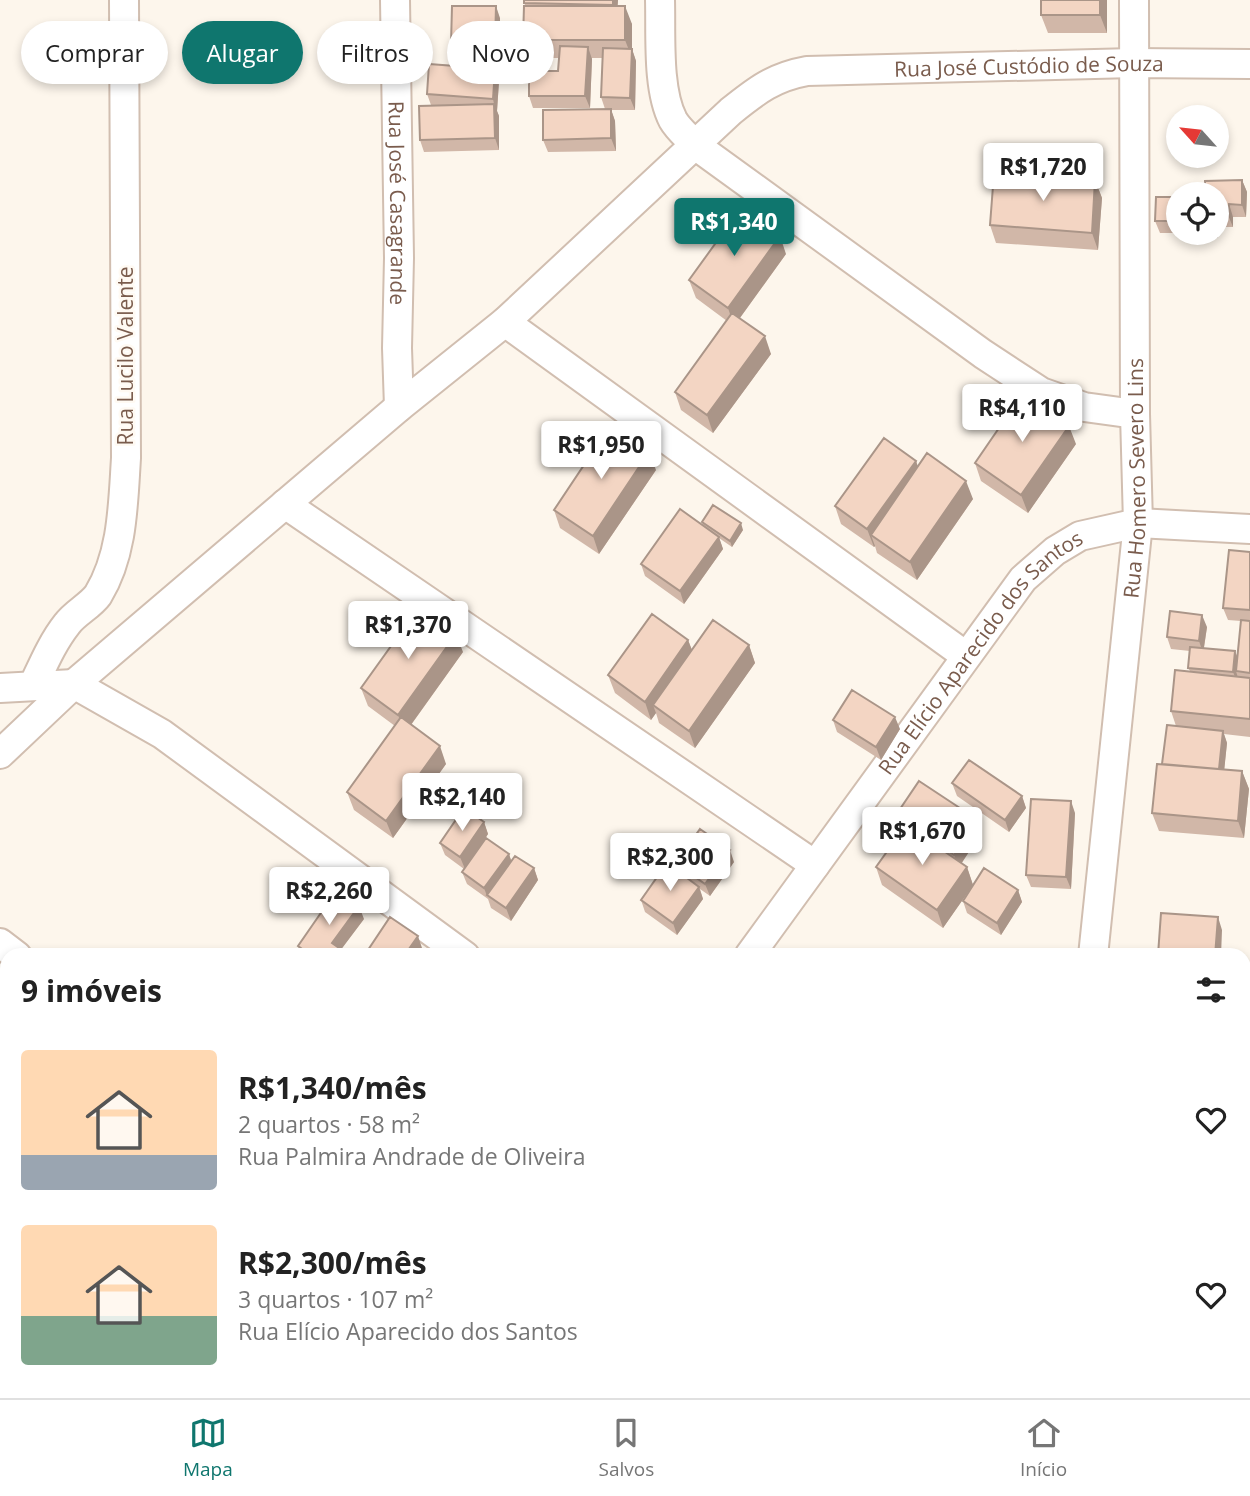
<!DOCTYPE html>
<html lang="pt">
<head>
<meta charset="utf-8">
<style>
  :root { --surface:#fff; --page:#f6f6f6; --text:#222; --muted:#767676; --line:#e0e0e0; --accent:#0f766e }
  body { margin:0; font-family:"Open Sans",sans-serif; background:var(--page); color:var(--text); height:100vh; display:flex; flex-direction:column; font-size:26px; white-space:nowrap }
  * { box-sizing:border-box; margin:0 }
  p { font-size:23px; color:var(--muted) }
  .icon { flex:none; width:38px; height:38px; fill:none; stroke:currentColor; stroke-width:2; stroke-linecap:round; stroke-linejoin:round }
  .map { position:relative; flex:1; overflow:hidden }
  .details { position:absolute; left:0px; top:948px; width:1251px; height:450px; display:flex; flex-direction:column; background:var(--surface); border-radius:21px 21px 0 0; box-shadow:0 4px 10px #0003 }
  .details>* { flex:none }
  .guide { position:absolute; left:21px; top:21px; width:700px; height:63px; display:flex; gap:14px }
  .needle { width:46px; rotate:297deg }
  .buttons { position:absolute; left:1166px; top:105px; display:grid; gap:14px }
  .buttons a { display:grid; place-items:center; width:63px; height:63px; border-radius:50%; background:var(--surface); box-shadow:0 4px 10px #0003; font-size:35px }
  .price { position:absolute; translate:-50% -60px; padding:0 16px; border-radius:7px; background:#fff; color:#222; font-size:23px; line-height:46px; filter:drop-shadow(0 2px 4px #0008) }
  .price::after { content:''; position:absolute; left:50%; top:42px; width:21px; height:16px; margin-left:-10px; background:inherit; clip-path:polygon(0 0,100% 0,50% 100%) }
  .price.current { background:var(--accent); color:#fff }
  ul { padding:0; list-style:none }
  li { display:flex; align-items:center; gap:21px; height:175px; padding:0 21px }
  li span { display:grid; place-items:center; flex:none; width:196px; height:140px; border-radius:7px; color:#555 }
  li>.icon { margin-inline-start:auto }
  span .icon { width:84px; height:84px; fill:#fffc; stroke-width:1 }
  li b { font-size:30px }
  h2 { display:flex; justify-content:space-between; align-items:center; height:84px; padding:0 21px; font-size:30px }
  .tag { padding:0 24px; border-radius:32px; background:var(--surface); box-shadow:0 4px 10px #0003; font-size:24px; line-height:63px }
  .tag.current { background:var(--accent); color:#fff }
  .dock { display:flex; justify-content:space-around; align-items:center; height:98px; border-top:2px solid var(--line); background:var(--surface); font-size:19px; color:var(--muted) }
  .dock a { display:grid; justify-items:center; gap:4px }
  .dock .current { color:var(--accent) }
  .map>svg:first-child { display:block }
</style>
</head>
<body>
<div class="map">
<svg width="1250" height="1398" viewBox="0 0 1250 1398">
  <rect width="100%" height="100%" fill="#fdf6ec"/>
  <g fill="none" stroke-linecap="round" stroke-linejoin="round">
    <!-- minor casing -->
    <g stroke="#d1beb0" stroke-width="32">
      <g id="minor">
        <path id="s1" d="M395 0 399 258 397 348 399 407"/>
        <path d="M660 0C661 35 657 89 673 120 678 129 688 137 695 145L983 354 1041 392 1084 407 1135 414"/>
        <path d="M505 322 966 656"/>
        <path d="M285 504 815 865"/>
        <path d="M33 686C43 665 52 643 67 624 75 613 90 606 98 595 123 554 123 504 126 458L124 0"/>
        <path d="M0 688 74 684 162 734 465 956"/>
        <path id="s2" d="M0 754 74 684 399 407 505 322 731 111C757 90 774 77 807 71L1134 63 1250 64"/>
        <path d="M0 943 17 956"/>
        <path id="s3" d="M749 956 1023 579 1055 551 1080 536 1138 523 1250 529"/>
        <path id="s4" d="M1093 956 1138 523 1135 414 1134 0"/>
        <path d="M0 1122 7 1111"/>
        <path d="M1244 1163 1250 1164"/>
        <path d="M0 1262 7 1267"/>
        <path d="M182 1391 191 1398"/>
        <path d="M432 1398 437 1391"/>
        <path d="M789 1398 793 1391"/>
        <path d="M1051 1398 1052 1391"/>
      </g>
    </g>
    <!-- minor -->
    <use href="#minor" stroke="#fff" stroke-width="28"/>
  </g>
  <!-- wall -->
  <path fill="#d1b7a8" d="M524 0H618L617 6 632 24V49L636 61 635 110H611L615 121 616 151 548 152 543 140 605 109 601 97 603 58H592L590 108H533L529 96 558 71 559 58H530L523 40 525 6Z
    M1041 0H1107V33H1048L1041 15Z
    M500 18V56H456L451 44Z
    M495 69 499 81 497 111 499 116V150L424 152 420 140 431 105 427 94Z
    M1095 180 1102 198 1098 250 996 243 990 225Z
    M1242 180 1247 192 1246 217H1233V227H1218V238H1182L1180 233H1160L1155 221 1178 197V233H1216V194Z
    M786 254 740 318 771 354 713 433 681 410 675 392 727 321 696 298 689 280Z
    M1076 444 1028 513 981 481 975 463Z
    M916 461 918 467 973 499 917 580 877 553 875 546 874 547 841 524 835 506Z
    M656 470 599 554 560 528 554 510Z
    M702 522 743 530 732 547 719 538 723 549 684 604 645 576 641 564 703 526Z
    M1250 552V737L1224 734 1227 743 1224 770 1242 771 1249 789 1244 838 1159 831 1152 813 1163 764 1176 726 1171 711 1190 671 1188 668 1190 651 1171 649 1167 637 1207 627 1204 648 1237 657 1241 621 1228 620 1223 608Z
    M688 640 692 650 749 645 755 663 695 748 659 723 656 713 651 720 615 693 608 675Z
    M463 652 411 725 446 764 393 838 354 810 347 792 395 726 368 706 361 688Z
    M833 720 900 729 881 760 837 732Z
    M952 783 1022 796 1026 808 1009 832 957 796Z
    M1075 813 1071 889 1031 887 1026 875Z
    M896 815 978 820 982 832 961 864 967 867 973 885 943 928 882 885 876 867 903 829 900 828Z
    M484 822 488 834 482 844 509 854 511 861 534 868 538 880 511 921 491 908 488 899 467 884 462 872 464 869 445 855 440 843Z
    M734 862 710 896 700 889 703 899 677 935 645 912 641 900 679 872 676 863Z
    M1018 890 1022 902 1001 935 967 913 963 901Z
    M364 919 341 949 349 956H302L298 946Z
    M1244 1030 1250 1031V1141H1244Z
    M1244 1188 1250 1202V1398L1244 1391Z
    M549 1391H615L611 1398H558Z"/>
  <!-- shaded-wall -->
  <path fill="#aa9588" d="M613 0H618L617 18 613 5Z
    M1100 0H1107V33L1100 15Z
    M496 6 500 18V56L495 44Z
    M625 6 632 24V58L625 40Z
    M588 47 592 59 590 108 585 96Z
    M632 49 636 61 635 110 630 98Z
    M495 69 499 81 497 111 499 116V150L495 138 494 104 493 99Z
    M611 109 615 121 616 151 611 138Z
    M1095 180 1102 198 1098 250 1092 233Z
    M1242 180 1247 192 1246 217 1242 205Z
    M1229 204 1233 217V227L1228 215Z
    M1216 221 1218 227V238L1216 232Z
    M780 236 786 254 734 326 728 308Z
    M765 336 771 354 713 433 707 415Z
    M1069 426 1076 444 1028 513 1021 495Z
    M649 452 656 470 599 554 593 536Z
    M916 461 922 479 871 535 875 546 874 547 867 529Z
    M966 481 973 499 917 580 910 562Z
    M741 523 743 530 732 547 730 541Z
    M719 537 723 549 684 604 680 591Z
    M1202 615 1207 627 1203 653 1199 641Z
    M456 634 463 652 405 733 398 715Z
    M688 640 695 658 653 705 656 713 651 720 645 702Z
    M749 645 755 663 695 748 689 731Z
    M1235 651 1240 663 1236 671 1238 678V684L1233 672Z
    M895 717 900 729 881 760 876 747Z
    M1223 731 1227 743 1223 782 1219 770Z
    M440 746 446 764 393 838 386 821Z
    M1242 771 1249 789 1244 838 1238 821Z
    M1022 796 1026 808 1009 832 1005 820Z
    M1071 801 1075 813 1071 889 1066 877Z
    M978 820 982 832 959 867 954 855Z
    M484 822 488 834 465 869 460 857Z
    M730 850 734 862 710 896 705 884Z
    M509 854 513 866 487 896 484 888Z
    M967 867 973 885 943 928 937 910Z
    M534 868 538 880 511 921 506 908Z
    M699 887 703 899 677 935 673 923Z
    M1018 890 1022 902 1001 935 997 923Z
    M359 906 364 919 337 955 332 943Z
    M1218 917 1222 930 1221 956H1215Z
    M418 936 422 948 417 956H404Z
    M1245 1188 1250 1200 1248 1214 1244 1203Z
    M1250 1350V1383L1248 1376Z
    M597 1391H615L611 1398H592Z
    M967 1391H973L972 1398H967Z
    M1040 1391H1048V1398H1040Z
    M1189 1391H1194L1193 1398H1188Z"/>
  <!-- building -->
  <path fill="#f3d5c3" stroke="#aa9588" stroke-width="2" d="M524 0H613V5L524 3Z
    M1041 0H1100V15H1041Z
    M452 6H496L495 44H451Z
    M524 6H625V40H523Z
    M560 46 588 47 585 96H529V71H558Z
    M603 48 632 49 630 98 601 97Z
    M429 64 495 69 493 99 427 94Z
    M494 104 495 138 420 140 419 106Z
    M611 109V138L543 140V110Z
    M994 173 1095 180 1092 233 990 225Z
    M1242 180V205L1229 204 1228 215 1216 214V194H1205V181Z
    M1156 197H1178V226V221H1155Z
    M741 208 780 236 728 308 689 280Z
    M732 313 765 336 707 415 675 392Z
    M1023 393 1069 426 1021 495 975 463Z
    M610 426 649 452 593 536 554 510Z
    M884 438 916 461 867 529 835 506Z
    M927 453 966 481 910 562 871 535Z
    M713 505 741 523 730 541 702 522Z
    M680 509 719 537 680 591 641 564Z
    M1229 550 1250 552V610L1223 608Z
    M419 607 456 634 398 715 361 688Z
    M1170 611 1202 615 1199 641 1167 637Z
    M652 614 688 640 645 702 608 675Z
    M713 620 749 645 689 731 653 705Z
    M1241 620 1250 621V673L1236 671Z
    M1190 647 1235 651 1233 672 1188 668Z
    M1175 670 1250 678V719L1171 711Z
    M852 690 895 717 876 747 833 720Z
    M401 717 440 746 386 821 347 792Z
    M1167 725 1223 731 1219 769 1162 764Z
    M969 760 1022 796 1005 820 952 783Z
    M1157 764 1242 771 1238 821 1152 813Z
    M919 781 978 820 954 855 896 815Z
    M1031 799 1071 801 1066 877 1026 875Z
    M464 808 484 822 460 857 440 843Z
    M906 825 967 867 937 910 876 867Z
    M700 829 730 850 705 884 676 863Z
    M486 838 509 854 484 888 462 872Z
    M515 856 534 868 506 908 487 895Z
    M667 863 699 887 673 923 641 900Z
    M984 868 1018 890 997 923 963 901Z
    M336 891 359 906 332 943 349 955 312 956 298 946Z
    M1161 913 1218 917 1215 956 1158 955Z
    M390 917 418 936 404 956H364Z
    M1244 1030 1250 1031V1073L1244 1072Z
    M1244 1075H1250V1124H1244Z
    M1244 1201 1250 1202V1230L1244 1229Z
    M1244 1229 1250 1230V1274L1244 1273Z
    M1244 1279H1250V1324L1244 1323Z
    M1244 1333H1250V1350L1248 1376H1244Z
    M1244 1383 1250 1384V1398H1242V1391H1244Z
    M568 1391H597L592 1398H578Z
    M944 1391H967V1398H943Z
    M971 1391H1040V1398H970Z
    M1125 1391H1189L1188 1398H1125Z"/>
  <g text-anchor="middle" dominant-baseline="central" stroke-width="5" stroke-linejoin="round" paint-order="stroke">
    <!-- street labels -->
    <g font-size="21" fill="#7a5c4d" stroke="#fffaf3">
      <text stroke="none"><textPath href="#s2" startOffset="1283">Rua José Custódio de Souza</textPath></text>
      <text stroke="none"><textPath href="#s1" startOffset="203">Rua José Casagrande</textPath></text>
      <text transform="translate(125 356) rotate(-90)">Rua Lucilo Valente</text>
      <text stroke="none"><textPath href="#s4" startOffset="480">Rua Homero Severo Lins</textPath></text>
      <text stroke="none"><textPath href="#s3" startOffset="383">Rua Elício Aparecido dos Santos</textPath></text>
    </g>
  </g>
</svg>
<div class="buttons">
<a><svg class="needle" viewBox="-14 -14 28 28"><path d="M0-13l5 13h-10z" fill="#e53935"/><path d="M0 13l5-13h-10z" fill="#767676"/></svg></a>
<a><svg class="icon" aria-label="locate" viewBox="0 0 24 24"><circle cx="12" cy="12" r="6"/><path d="M12 2v4M12 18v4M2 12h4M18 12h4"/></svg></a>
</div>
<b class="price" style="left:1043px;top:203px">R$1,720</b>
<b class="price current" style="left:734px;top:258px">R$1,340</b>
<b class="price" style="left:1022px;top:444px">R$4,110</b>
<b class="price" style="left:601px;top:481px">R$1,950</b>
<b class="price" style="left:408px;top:661px">R$1,370</b>
<b class="price" style="left:462px;top:833px">R$2,140</b>
<b class="price" style="left:922px;top:867px">R$1,670</b>
<b class="price" style="left:670px;top:893px">R$2,300</b>
<b class="price" style="left:329px;top:927px">R$2,260</b>
<div class="guide">
<a class="tag">Comprar</a>
<a class="tag current">Alugar</a>
<a class="tag">Filtros</a>
<a class="tag">Novo</a>
</div>
<section class="details">
<h2>9 imóveis<svg class="icon" aria-label="filters" viewBox="0 0 24 24"><path d="M4 7h16M4 17h16"/><circle cx="9" cy="7" r="2"/><circle cx="15" cy="17" r="2"/></svg></h2>
<ul>
<li><span style="background:linear-gradient(#ffd9b3 75%,#9aa5b1 0)"><svg class="icon" aria-label="home" viewBox="0 0 24 24"><path d="M3 11l9-7 9 7M6 9v11h12V9"/></svg></span><div><b>R$1,340/mês</b><p>2 quartos · 58 m²</p><p>Rua Palmira Andrade de Oliveira</p></div><svg class="icon" aria-label="heart" viewBox="0 0 24 24"><path d="M12 20l-8-8c-3-5 5-10 8-4 3-6 11-1 8 4z"/></svg></li>
<li><span style="background:linear-gradient(#ffd9b3 65%,#7fa58c 0)"><svg class="icon" aria-label="home" viewBox="0 0 24 24"><path d="M3 11l9-7 9 7M6 9v11h12V9"/></svg></span><div><b>R$2,300/mês</b><p>3 quartos · 107 m²</p><p>Rua Elício Aparecido dos Santos</p></div><svg class="icon" aria-label="heart" viewBox="0 0 24 24"><path d="M12 20l-8-8c-3-5 5-10 8-4 3-6 11-1 8 4z"/></svg></li>
</ul>
</section>
</div>
<nav class="dock">
<a class="current"><svg class="icon" aria-label="map" viewBox="0 0 24 24"><path d="M3 6l6-2 6 2 6-2v14l-6 2-6-2-6 2zM9 4v14M15 6v14"/></svg>Mapa</a>
<a><svg class="icon" aria-label="saved" viewBox="0 0 24 24"><path d="M7 4h10v16l-5-4-5 4z"/></svg>Salvos</a>
<a><svg class="icon" aria-label="home" viewBox="0 0 24 24"><path d="M3 11l9-7 9 7M6 9v11h12V9"/></svg>Início</a>
</nav>
</body>
</html>
